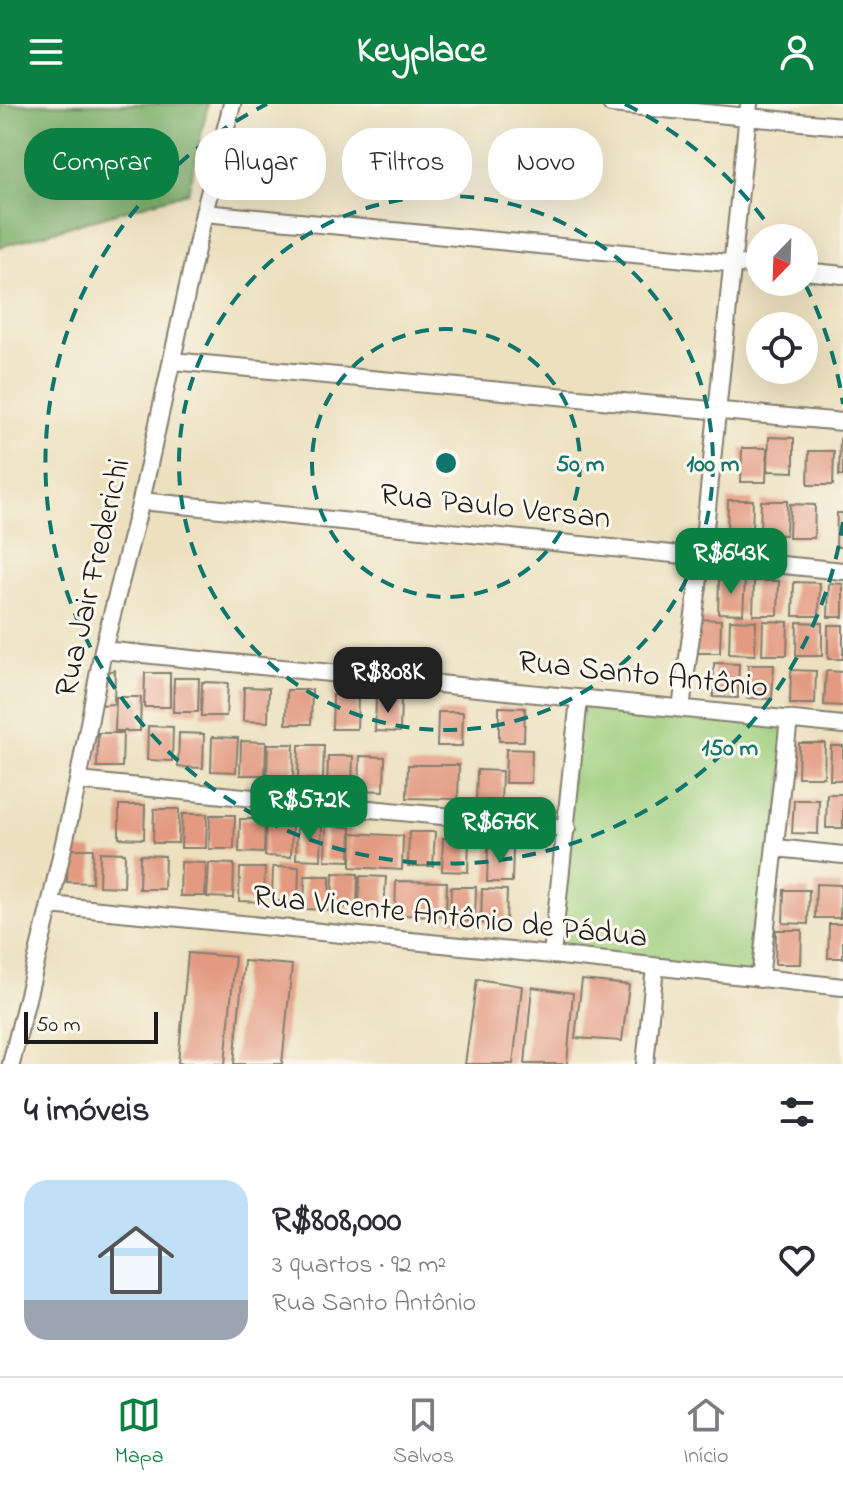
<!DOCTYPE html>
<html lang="pt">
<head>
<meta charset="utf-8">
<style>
  :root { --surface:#fff; --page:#f2f2f3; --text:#2b2b33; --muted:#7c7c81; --line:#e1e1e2; --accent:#0b8043 }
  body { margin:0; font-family:"Indie Flower",sans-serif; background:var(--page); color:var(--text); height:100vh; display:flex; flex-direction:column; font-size:30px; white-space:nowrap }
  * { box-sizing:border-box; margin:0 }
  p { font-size:26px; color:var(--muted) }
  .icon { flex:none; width:44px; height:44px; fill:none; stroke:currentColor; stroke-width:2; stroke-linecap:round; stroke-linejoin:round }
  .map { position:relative; height:960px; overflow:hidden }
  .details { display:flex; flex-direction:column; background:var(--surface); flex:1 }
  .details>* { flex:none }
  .hud { position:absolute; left:24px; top:24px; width:796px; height:72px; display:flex; gap:16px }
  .needle { width:52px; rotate:203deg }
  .tools { position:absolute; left:746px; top:120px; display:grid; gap:16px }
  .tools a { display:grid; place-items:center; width:72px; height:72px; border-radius:50%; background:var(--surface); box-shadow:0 8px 32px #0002; font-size:40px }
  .scale { position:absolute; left:24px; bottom:20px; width:134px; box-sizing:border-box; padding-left:8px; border:4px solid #1c1c1c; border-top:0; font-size:22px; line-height:28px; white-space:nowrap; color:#1c1c1c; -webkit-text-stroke:6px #fbf7ec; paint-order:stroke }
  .price { position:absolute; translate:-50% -68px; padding:0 18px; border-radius:16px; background:var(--accent); color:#fff; font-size:26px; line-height:52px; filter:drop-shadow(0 2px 4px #0008) }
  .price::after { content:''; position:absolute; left:50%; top:48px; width:24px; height:18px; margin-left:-12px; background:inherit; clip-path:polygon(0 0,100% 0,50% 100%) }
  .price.active { background:#222; color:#fff }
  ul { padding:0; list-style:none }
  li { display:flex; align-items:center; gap:24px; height:200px; padding:0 24px }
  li+li { border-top:2px solid var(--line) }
  li span { display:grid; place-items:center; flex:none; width:224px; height:160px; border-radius:24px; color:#555 }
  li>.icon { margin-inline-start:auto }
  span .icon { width:96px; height:96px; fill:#fffc; stroke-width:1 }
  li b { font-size:34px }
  h2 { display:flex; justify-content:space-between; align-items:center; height:96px; padding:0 24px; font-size:34px }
  .pill { padding:0 28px; border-radius:32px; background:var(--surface); box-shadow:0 8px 32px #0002; font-size:28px; line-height:72px }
  .pill.active { background:var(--accent); color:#fff }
  header { display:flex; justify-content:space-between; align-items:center; height:104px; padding:0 24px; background:var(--accent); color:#fff; font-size:36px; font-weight:700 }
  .menu { display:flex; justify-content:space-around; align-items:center; height:112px; border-top:2px solid var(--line); background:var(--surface); font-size:22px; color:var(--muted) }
  .menu a { display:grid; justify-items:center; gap:4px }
  .menu .active { color:var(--accent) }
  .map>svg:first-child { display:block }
</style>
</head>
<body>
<header><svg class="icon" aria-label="menu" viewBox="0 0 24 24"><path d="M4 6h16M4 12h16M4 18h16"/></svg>Keyplace<svg class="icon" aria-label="person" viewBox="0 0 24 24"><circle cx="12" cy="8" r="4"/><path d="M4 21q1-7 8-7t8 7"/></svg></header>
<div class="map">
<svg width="843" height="960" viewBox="0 0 843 960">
  <rect width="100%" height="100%" fill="#fbf7ec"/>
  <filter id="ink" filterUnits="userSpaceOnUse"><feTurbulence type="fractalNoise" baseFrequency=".0125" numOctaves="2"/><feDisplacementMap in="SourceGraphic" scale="16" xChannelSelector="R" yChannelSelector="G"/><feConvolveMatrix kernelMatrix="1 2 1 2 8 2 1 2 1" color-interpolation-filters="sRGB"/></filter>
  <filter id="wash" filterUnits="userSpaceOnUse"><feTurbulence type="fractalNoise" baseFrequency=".006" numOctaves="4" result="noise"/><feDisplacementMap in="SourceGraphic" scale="32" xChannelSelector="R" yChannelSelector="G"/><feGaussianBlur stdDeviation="1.8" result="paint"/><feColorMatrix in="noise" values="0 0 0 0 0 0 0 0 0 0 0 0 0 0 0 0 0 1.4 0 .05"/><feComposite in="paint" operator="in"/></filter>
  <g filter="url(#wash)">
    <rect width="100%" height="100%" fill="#ece0bf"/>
    <!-- green -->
    <path fill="#9dcd7c" stroke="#5c744c" stroke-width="2" d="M579 595 789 615 760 875 552 851Z"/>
    <!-- forest -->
    <path fill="#7eb06c" stroke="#4d6644" stroke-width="2" d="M0 0H208L188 88 0 143Z"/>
    <g id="blocks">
      <!-- building -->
      <path fill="#e39a81" d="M769 333 794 334V368L768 367Z
        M840 335H843V372H839Z
        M742 344H767L766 378H741Z
        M809 347H834L833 381H808Z
        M728 396H753L752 430H727Z
        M761 397H787L786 431 760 430Z
        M790 400 815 401 814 434H789Z
        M837 409H843V443H836Z
        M719 475 745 476 743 510 718 509Z
        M754 477H779L778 511H753Z
        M794 478 820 479 819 512H793Z
        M829 479 843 480V513H828Z
        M696 515 721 516 720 549H695Z
        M730 516 756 517 755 551 729 550Z
        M763 517 788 518 787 551H762Z
        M797 518 822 519V552H796Z
        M828 521H843V555H828Z
        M714 559 739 560 738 594 713 593Z
        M748 561H774L772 595 747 594Z
        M115 566 114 600 101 601 107 568Z
        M791 566 816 567 815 600H790Z
        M826 567 843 568V602L824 601Z
        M145 569H170V603H144Z
        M174 574H199L198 608H173Z
        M202 578 228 579 226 612H201Z
        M244 583 269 584 268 618 243 617Z
        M287 586H312L311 620H286Z
        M333 591 358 592 357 625H332Z
        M116 593H141L140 627H115Z
        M376 594H401L400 628 375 627Z
        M499 603 525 604 524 637H499Z
        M438 608H463L462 642H437Z
        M148 622 173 623 172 657 147 656Z
        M98 629H123L122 663H97Z
        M179 629 204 630 203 664 178 663Z
        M212 633 238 634 236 668 211 667Z
        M241 637 266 638 265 671H240Z
        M799 639H825L824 673H798Z
        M268 640H294L293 674H267Z
        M299 641H324L323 675H298Z
        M831 642H843V676H830Z
        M506 645 532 646 531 679H505Z
        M328 652H353L352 686H327Z
        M360 652 385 653 384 687 359 686Z
        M408 661H459L458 695 407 694Z
        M477 666 502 667 501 701 476 700Z
        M827 690H843V724H826Z
        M794 696H819L818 730 792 729Z
        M119 701H145L144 735 119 734Z
        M154 705H179L178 739H153Z
        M182 710H207L206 744H181Z
        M210 711H235L234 745H209Z
        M240 715H265L264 749 239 748Z
        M266 719H292L291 753 265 752Z
        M297 722H322L321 756 296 755Z
        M326 722 351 723 350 757 325 756Z
        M409 728H435L433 762H408Z
        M352 729 403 732 402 766 351 763Z
        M443 734H469L468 768 442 767Z
        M488 744 513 745 512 778H487Z
        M68 745H93L92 779 67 778Z
        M100 748 125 749 124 783 99 782Z
        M140 751 165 752 164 785H139Z
        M181 758 206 759 205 792H180Z
        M209 759 234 760 233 794 207 793Z
        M273 763H299L298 797H272Z
        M240 764H265L264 798 239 797Z
        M333 769 358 770 357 803H332Z
        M305 772H330L329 806 304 805Z
        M360 772 386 773 384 806H359Z
        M396 777 447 778 446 812 395 811Z
        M816 780 841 781 840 814H815Z
        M451 783H476L475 817H450Z
        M482 785 507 786 506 820 481 819Z
        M784 786H809L808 820 783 819Z
        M829 820H843V854H828Z
        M776 826H802L801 860H775Z
        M188 849 235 853 225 960 178 959Z
        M244 857 292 861 282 960H234Z
        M477 875 522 882 513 960H465Z
        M582 876 629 881 622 937 575 934Z
        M532 883 573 889 567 960H525Z"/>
    </g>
  </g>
  <g filter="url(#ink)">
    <use href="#blocks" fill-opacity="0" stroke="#847e6e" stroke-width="2"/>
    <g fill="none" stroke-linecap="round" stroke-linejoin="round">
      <!-- street casing -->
      <g stroke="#847e6e" stroke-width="20">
        <path id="street" d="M611 0 843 22
          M204 109 760 162
          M804 167 843 171
          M172 257 843 318
          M141 397 843 467
          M103 546 843 621
          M681 604 702 453 749 0
          M78 677 567 724
          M776 744 843 751
          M50 801 552 851 843 883
          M552 851 579 595
          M760 875 789 615
          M11 960 50 801 78 677 103 546 141 397 204 109 232 0
          M645 960 655 863"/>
      </g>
      <!-- street -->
      <use href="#street" stroke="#fff" stroke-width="16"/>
    </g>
  </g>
  <!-- distance rings -->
  <g fill="none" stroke="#0f766e" stroke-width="4" stroke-dasharray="14 10">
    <circle cx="446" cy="359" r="134"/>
    <circle cx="446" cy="359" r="267"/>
    <path d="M843 418A401 401 0 1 1 267 0M625 0A401 401 0 0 1 776 132M805 180A401 401 0 0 1 843 300"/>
  </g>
  <g text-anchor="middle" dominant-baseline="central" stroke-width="6" stroke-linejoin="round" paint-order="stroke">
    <!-- street labels -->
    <g font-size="32" fill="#1c1c1c" stroke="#fbf7ec">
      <text transform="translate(495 404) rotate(6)">Rua Paulo Versan</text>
      <text transform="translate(94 474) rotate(-77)">Rua Jair Frederichi</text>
      <text transform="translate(643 572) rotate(6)">Rua Santo Antônio</text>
      <text transform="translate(450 814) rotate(6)">Rua Vicente Antônio de Pádua</text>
    </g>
  </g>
  <circle cx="446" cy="359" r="12" fill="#0f766e" stroke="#fbf7ec" stroke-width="4"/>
  <g font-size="24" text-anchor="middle" font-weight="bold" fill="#0f766e" stroke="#fbf7ec" stroke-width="6" stroke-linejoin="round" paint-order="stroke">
    <text x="580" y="367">50 m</text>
    <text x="713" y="367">100 m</text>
    <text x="730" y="651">150 m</text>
  </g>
</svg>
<div class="tools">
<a><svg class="needle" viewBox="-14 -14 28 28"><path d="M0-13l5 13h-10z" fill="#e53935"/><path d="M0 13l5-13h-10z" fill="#7c7c81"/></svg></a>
<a><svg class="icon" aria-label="locate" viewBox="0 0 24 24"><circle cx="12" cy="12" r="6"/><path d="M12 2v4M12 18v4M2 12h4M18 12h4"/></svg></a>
</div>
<div class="scale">50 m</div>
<b class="price" style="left:731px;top:492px">R$643K</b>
<b class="price active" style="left:388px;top:611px">R$808K</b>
<b class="price" style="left:309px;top:739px">R$572K</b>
<b class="price" style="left:500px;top:761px">R$676K</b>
<div class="hud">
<a class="pill active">Comprar</a>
<a class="pill">Alugar</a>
<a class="pill">Filtros</a>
<a class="pill">Novo</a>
</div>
</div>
<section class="details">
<h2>4 imóveis<svg class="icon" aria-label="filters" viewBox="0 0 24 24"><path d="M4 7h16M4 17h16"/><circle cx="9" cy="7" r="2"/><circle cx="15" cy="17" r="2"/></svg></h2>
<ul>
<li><span style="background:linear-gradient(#bfe0f5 75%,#9aa5b1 0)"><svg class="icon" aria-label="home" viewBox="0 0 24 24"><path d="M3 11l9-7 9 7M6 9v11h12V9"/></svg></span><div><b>R$808,000</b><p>3 quartos · 92 m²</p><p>Rua Santo Antônio</p></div><svg class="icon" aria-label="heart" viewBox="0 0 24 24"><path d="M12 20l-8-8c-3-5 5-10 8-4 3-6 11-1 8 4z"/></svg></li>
</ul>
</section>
<nav class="menu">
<a class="active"><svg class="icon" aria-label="map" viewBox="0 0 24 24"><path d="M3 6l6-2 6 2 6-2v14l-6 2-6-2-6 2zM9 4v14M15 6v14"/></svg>Mapa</a>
<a><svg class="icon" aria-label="saved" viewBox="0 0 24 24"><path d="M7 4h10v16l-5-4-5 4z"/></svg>Salvos</a>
<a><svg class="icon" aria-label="home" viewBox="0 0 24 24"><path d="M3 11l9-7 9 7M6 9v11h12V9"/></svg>Início</a>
</nav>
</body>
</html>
